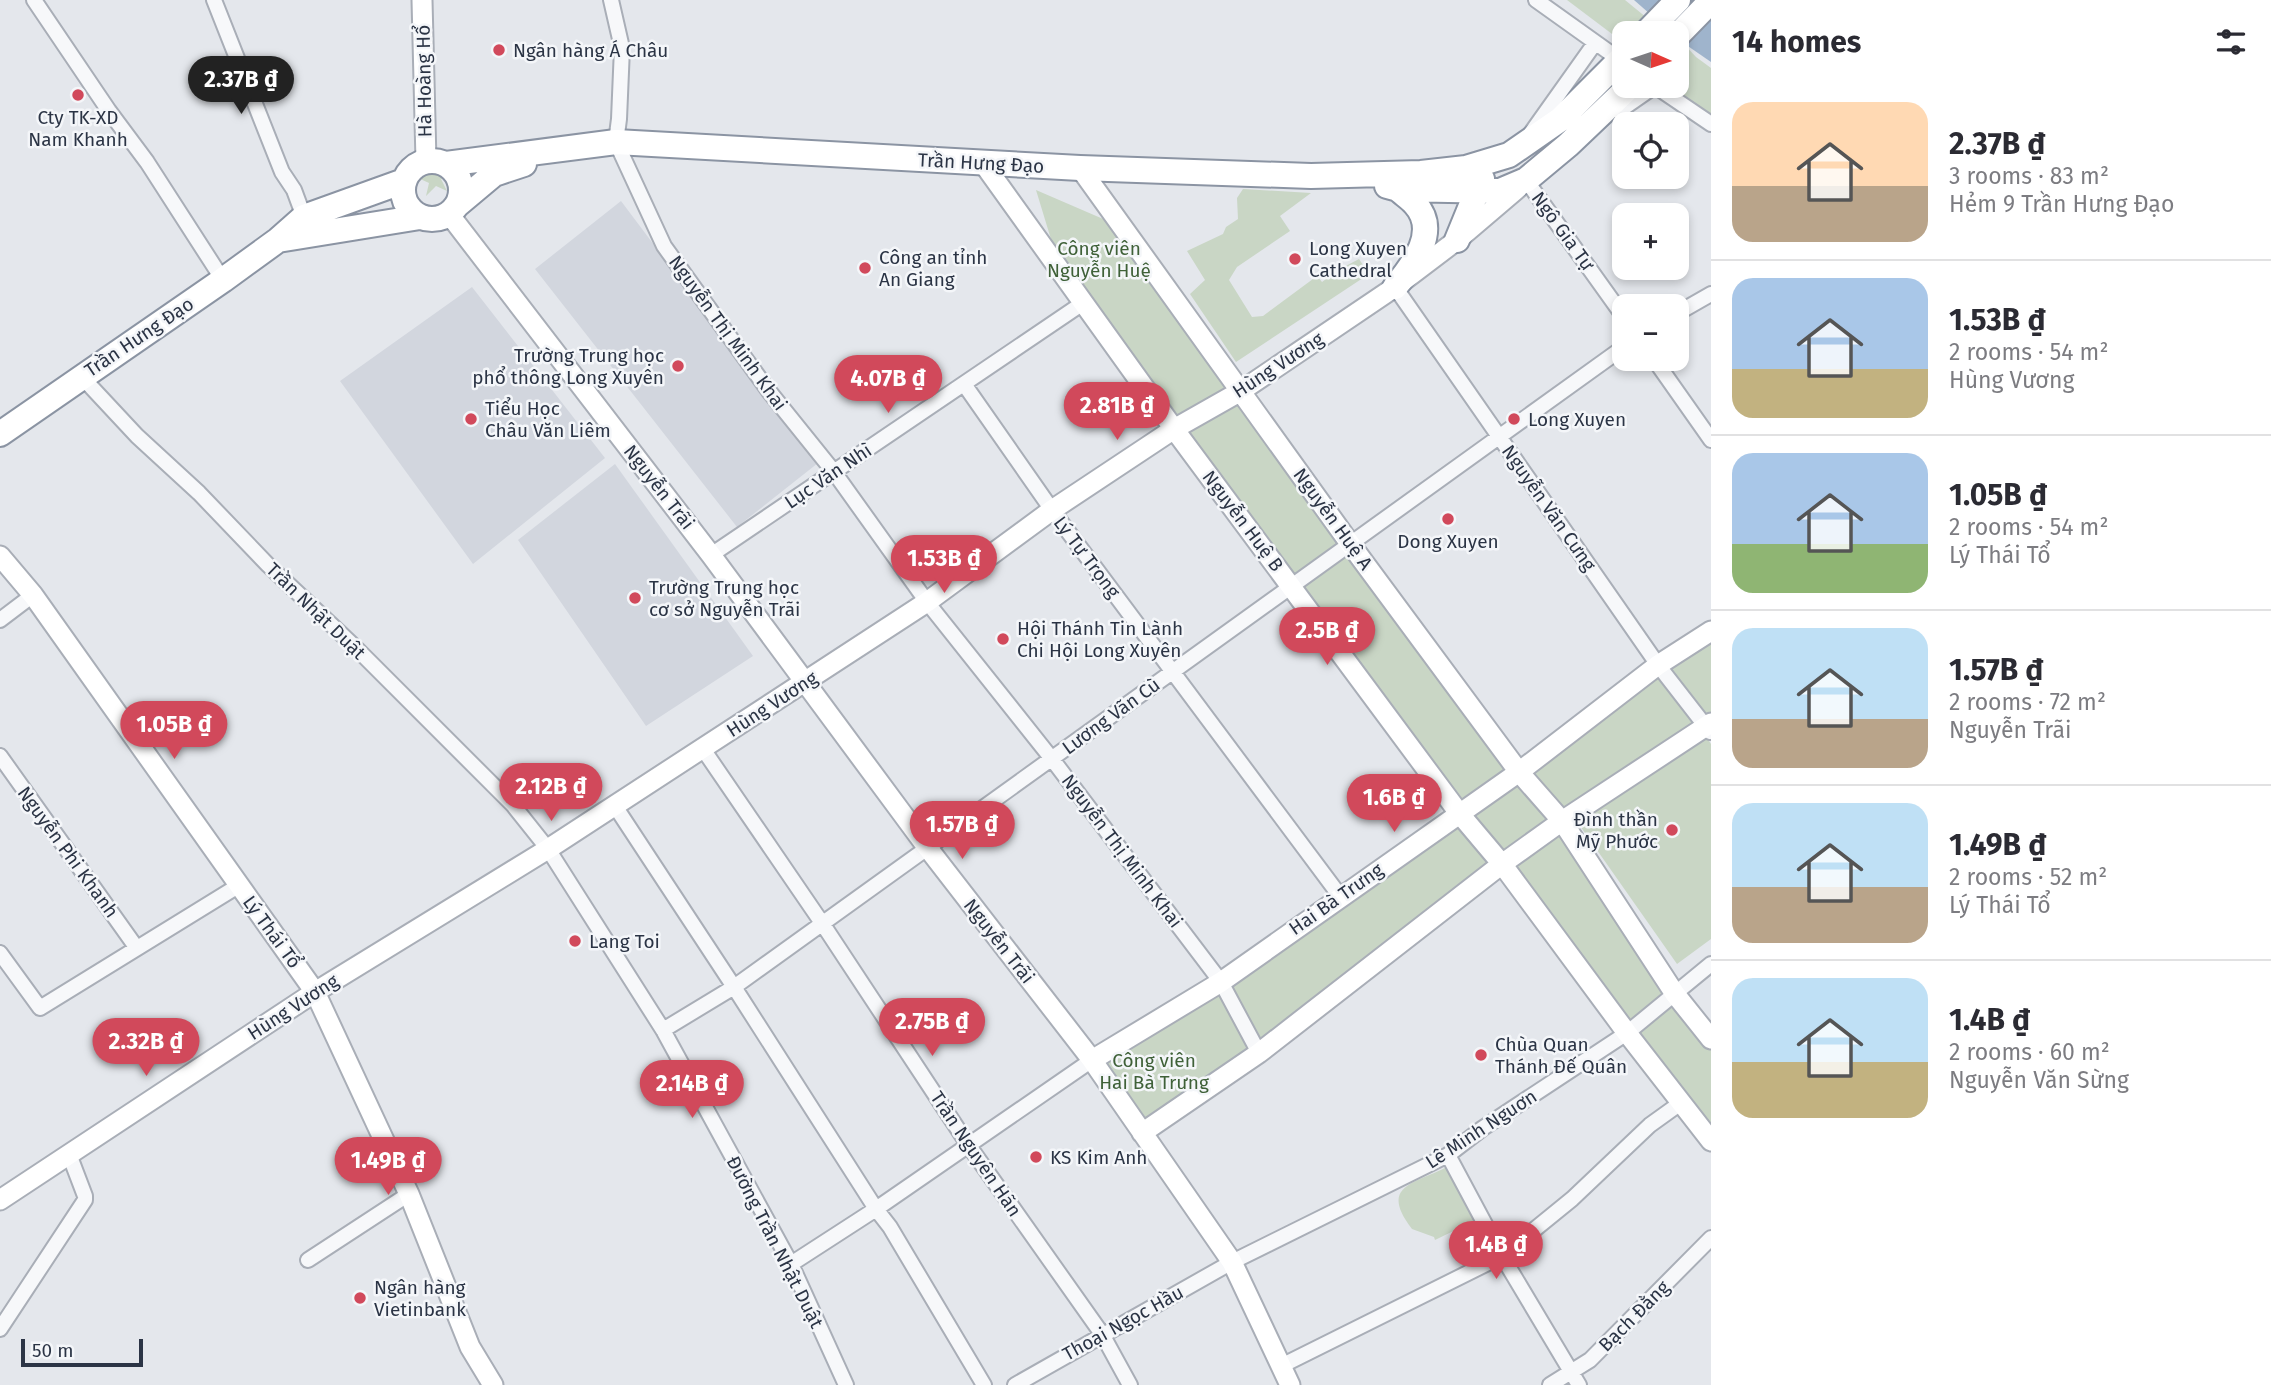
<!DOCTYPE html>
<html lang="en">
<head>
<meta charset="utf-8">
<style>
  :root { --surface:#fff; --page:#f2f2f3; --text:#2b2b33; --muted:#7c7c81; --line:#e1e1e2; --accent:#d1495b }
  body { margin:0; font-family:"Fira Sans",sans-serif; background:var(--page); color:var(--text); height:100vh; display:flex; flex-direction:column; font-size:26px; white-space:nowrap }
  * { box-sizing:border-box; margin:0 }
  p { font-size:23px; color:var(--muted) }
  .icon { flex:none; width:38px; height:38px; fill:none; stroke:currentColor; stroke-width:2; stroke-linecap:round; stroke-linejoin:round }
  .map { position:relative; flex:1; overflow:hidden }
  .panel { display:flex; flex-direction:column; background:var(--surface); width:560px }
  .panel>* { flex:none }
  .needle { width:46px; rotate:93deg }
  .buttons { position:absolute; left:1612px; top:21px; display:grid; gap:14px }
  .buttons a { display:grid; place-items:center; width:77px; height:77px; border-radius:14px; background:var(--surface); box-shadow:0 4px 10px #0003; font-size:35px }
  .scale { position:absolute; left:21px; bottom:18px; width:122px; box-sizing:border-box; padding-left:7px; border:4px solid #2b3445; border-top:0; font-size:19px; line-height:24px; white-space:nowrap; color:#2b3445; -webkit-text-stroke:5px #f4f6f9; paint-order:stroke }
  .price { position:absolute; translate:-50% -60px; padding:0 16px; border-radius:24px; background:var(--accent); color:#fff; font-size:23px; line-height:46px; filter:drop-shadow(0 2px 4px #0008) }
  .price::after { content:''; position:absolute; left:50%; top:42px; width:21px; height:16px; margin-left:-10px; background:inherit; clip-path:polygon(0 0,100% 0,50% 100%) }
  .price.on { background:#222; color:#fff }
  ul { padding:0; list-style:none }
  li { display:flex; align-items:center; gap:21px; height:175px; padding:0 21px }
  li+li { border-top:2px solid var(--line) }
  li span { display:grid; place-items:center; flex:none; width:196px; height:140px; border-radius:21px; color:#555 }
  li>.icon { margin-inline-start:auto }
  span .icon { width:84px; height:84px; fill:#fffc; stroke-width:1 }
  li b { font-size:30px }
  h2 { display:flex; justify-content:space-between; align-items:center; height:84px; padding:0 21px; font-size:30px }
  main { display:flex; flex:1; min-height:0 }
  .map>svg:first-child { display:block }
</style>
</head>
<body>
<main>
<div class="map">
<svg width="1711" height="1385" viewBox="0 0 1711 1385">
  <rect width="100%" height="100%" fill="#e4e7ec"/>
  <!-- built -->
  <path fill="#d2d6de" d="M621 201 818 463 737 527 535 269Z
    M472 287 605 458 473 564 340 381Z
    M615 464 753 656 646 726 518 540Z"/>
  <!-- green -->
  <path fill="#c9d6c5" d="M1567 0H1625L1647 18 1633 33H1624V43Z
    M1682 42 1696 57 1711 68V124L1655 86H1676L1677 51Z
    M431 162 436 173 449 170 441 179 447 191 436 186 426 196 429 183 416 177 429 175Z
    M1243 189 1311 193 1280 216 1290 231 1237 267 1229 280 1252 317 1263 316 1317 276 1322 282 1340 269 1359 259 1369 274 1236 362 1190 294 1205 280 1187 251 1223 234 1226 227 1238 219 1237 198Z
    M1036 190 1124 228 1517 771 1711 634V719L1562 821 1711 1042V1137L1501 864 1142 1133 1092 1060 1461 810 1061 272Z
    M1705 735 1711 744V939L1677 964 1578 823Z
    M1447 1167 1476 1220 1435 1240 1434 1237 1412 1229C1379 1186 1413 1184 1447 1167Z"/>
  <!-- water -->
  <path fill="#9fb4cc" d="M1634 0H1711V62L1682 42Z"/>
  <g fill="none" stroke-linecap="round" stroke-linejoin="round">
    <!-- street casing -->
    <g stroke="#a9aeb7" stroke-width="18">
      <path id="street" d="M34 0 109 111 147 162 223 280
        M214 0 282 172 294 190 304 217
        M611 0 622 48 619 119 616 142 664 246 768 390 834 472 927 602 1052 759 1221 982 1259 1053
        M1536 0 1620 60
        M1655 86 1711 124
        M1619 111 1655 86
        M1531 133 1595 43
        M1526 180 1624 317
        M1395 287 1658 665 1710 732
        M1676 314 1711 294
        M1654 359 1711 440
        M81 376 137 436 199 493 268 565 355 647 513 805 548 849 663 1030 791 1264 846 1385
        M964 384 1052 510 1340 896
        M711 555 1083 303
        M0 620 33 595
        M703 749 822 923 969 1146 1102 1334 1130 1385
        M0 756 136 947
        M615 806 734 987 876 1209 890 1227 984 1385
        M0 953 40 1008 238 886
        M663 1030 734 987 1624 347
        M1448 1155 1502 1256 1579 1385
        M308 1260 409 1194
        M791 1264 876 1209 1092 1060
        M0 1329 85 1200V1196L69 1154
        M1281 1366 1502 1256 1572 1199 1650 1125 1682 1102
        M1015 1385 1232 1262 1448 1155 1483 1128 1627 1033 1711 964
        M1550 1385 1590 1360 1711 1238"/>
    </g>
    <!-- secondary casing -->
    <g stroke="#a9aeb7" stroke-width="23">
      <path id="secondary" d="M422 0 426 161
        M983 163 1174 429 1459 813 1502 864 1627 1033 1711 1141
        M1080 168 1351 545 1519 772 1562 821 1675 994 1711 1039
        M449 214 711 555 927 847 1092 1060 1232 1262 1290 1385
        M0 556 33 595 315 992 409 1194 470 1347 493 1385
        M1092 1060 1221 982 1519 772 1658 665 1711 631
        M1142 1133 1259 1053 1502 864 1562 821 1711 723
        M0 1200 315 992 548 849 927 602 1052 510 1174 429 1241 391 1395 287 1457 240 1518 188"/>
    </g>
    <!-- highway casing -->
    <g stroke="#8b94a3" stroke-width="28">
      <path id="highway" d="M1646 33 1678 0
        M1676 37 1711 1
        M403 190a29 29 0 1 1 58 0a29 29 0 1 1-58 0Z
        M446 164 616 142 1080 168 1311 176 1421 173 1466 168 1509 155 1561 119 1624 56
        M1387 186 1398 189 1500 191 1526 180 1568 145 1630 86
        M457 205 494 174 524 164
        M278 240 420 217
        M1457 240 1482 179
        M1395 287C1413 265 1440 231 1415 204 1410 198 1403 194 1398 189
        M0 434 223 280 278 240 304 217 404 181"/>
    </g>
    <!-- street -->
    <use href="#street" stroke="#f7f8fa" stroke-width="14"/>
    <!-- secondary -->
    <use href="#secondary" stroke="#fff" stroke-width="19"/>
    <!-- highway -->
    <use href="#highway" stroke="#fff" stroke-width="24"/>
  </g>
  <!-- markers -->
  <g fill="#d1495b" stroke="#f4f6f9" stroke-width="2.5">
    <circle cx="499" cy="50" r="7"/>
    <circle cx="78" cy="95" r="7"/>
    <circle cx="1295" cy="259" r="7"/>
    <circle cx="865" cy="268" r="7"/>
    <circle cx="678" cy="366" r="7"/>
    <circle cx="471" cy="419" r="7"/>
    <circle cx="1514" cy="419" r="7"/>
    <circle cx="1448" cy="519" r="7"/>
    <circle cx="635" cy="598" r="7"/>
    <circle cx="1003" cy="639" r="7"/>
    <circle cx="1672" cy="830" r="7"/>
    <circle cx="575" cy="941" r="7"/>
    <circle cx="1481" cy="1055" r="7"/>
    <circle cx="1036" cy="1157" r="7"/>
    <circle cx="360" cy="1298" r="7"/>
  </g>
  <g text-anchor="middle" dominant-baseline="central" stroke-width="5" stroke-linejoin="round" paint-order="stroke">
    <!-- poi labels -->
    <g font-size="19" fill="#2b3445" stroke="#f4f6f9" text-anchor="start">
      <text x="513" y="50">Ngân hàng Á Châu</text>
      <text x="78" y="117" text-anchor="middle">Cty TK-XD<tspan x="78" dy="22">Nam Khanh</tspan></text>
      <text x="1309" y="248">Long Xuyen<tspan x="1309" dy="22">Cathedral</tspan></text>
      <text x="879" y="257">Công an tỉnh<tspan x="879" dy="22">An Giang</tspan></text>
      <text x="664" y="355" text-anchor="end">Trường Trung học<tspan x="664" dy="22">phổ thông Long Xuyên</tspan></text>
      <text x="485" y="408">Tiểu Học<tspan x="485" dy="22">Châu Văn Liêm</tspan></text>
      <text x="1528" y="419">Long Xuyen</text>
      <text x="1448" y="541" text-anchor="middle">Dong Xuyen</text>
      <text x="649" y="587">Trường Trung học<tspan x="649" dy="22">cơ sở Nguyễn Trãi</tspan></text>
      <text x="1017" y="628">Hội Thánh Tin Lành<tspan x="1017" dy="22">Chi Hội Long Xuyên</tspan></text>
      <text x="1658" y="819" text-anchor="end">Đình thần<tspan x="1658" dy="22">Mỹ Phước</tspan></text>
      <text x="589" y="941">Lang Toi</text>
      <text x="1495" y="1044">Chùa Quan<tspan x="1495" dy="22">Thánh Đế Quân</tspan></text>
      <text x="1050" y="1157">KS Kim Anh</text>
      <text x="374" y="1287">Ngân hàng<tspan x="374" dy="22">Vietinbank</tspan></text>
    </g>
    <!-- street labels -->
    <g font-size="19" fill="#2b3445" stroke="#f4f6f9">
      <text transform="translate(424 81) rotate(-91)">Hà Hoàng Hổ</text>
      <text transform="translate(981 163) rotate(3)">Trần Hưng Đạo</text>
      <text transform="translate(1563 231) rotate(54)">Ngô Gia Tự</text>
      <text transform="translate(728 333) rotate(54)">Nguyễn Thị Minh Khai</text>
      <text transform="translate(139 337) rotate(-34)">Trần Hưng Đạo</text>
      <text transform="translate(1278 365) rotate(-33)">Hùng Vương</text>
      <text transform="translate(828 476) rotate(-34)">Lục Văn Nhì</text>
      <text transform="translate(659 487) rotate(52)">Nguyễn Trãi</text>
      <text transform="translate(1549 508) rotate(55)">Nguyễn Văn Cưng</text>
      <text transform="translate(1333 519) rotate(54)">Nguyễn Huệ A</text>
      <text transform="translate(1243 521) rotate(53)">Nguyễn Huệ B</text>
      <text transform="translate(1087 557) rotate(53)">Lý Tự Trọng</text>
      <text transform="translate(316 611) rotate(44)">Trần Nhật Duật</text>
      <text transform="translate(772 704) rotate(-33)">Hùng Vương</text>
      <text transform="translate(1111 716) rotate(-36)">Lương Vãn Cù</text>
      <text transform="translate(1122 851) rotate(53)">Nguyễn Thị Minh Khai</text>
      <text transform="translate(68 852) rotate(54)">Nguyễn Phi Khanh</text>
      <text transform="translate(1336 899) rotate(-35)">Hai Bà Trưng</text>
      <text transform="translate(272 932) rotate(54)">Lý Thái Tổ</text>
      <text transform="translate(999 941) rotate(52)">Nguyễn Trãi</text>
      <text transform="translate(293 1007) rotate(-33)">Hùng Vương</text>
      <text transform="translate(1481 1129) rotate(-33)">Lê Minh Nguơn</text>
      <text transform="translate(976 1154) rotate(56)">Trần Nguyên Hãn</text>
      <text transform="translate(775 1242) rotate(63)">Đường Trần Nhật Duật</text>
      <text transform="translate(1634 1316) rotate(-45)">Bạch Đằng</text>
      <text transform="translate(1123 1323) rotate(-29)">Thoại Ngọc Hầu</text>
    </g>
    <!-- park labels -->
    <g font-size="19" fill="#3f6138" stroke="#f4f6f9">
      <text x="1099" y="248">Công viên<tspan x="1099" dy="22">Nguyễn Huệ</tspan></text>
      <text x="1154" y="1060">Công viên<tspan x="1154" dy="22">Hai Bà Trưng</tspan></text>
    </g>
  </g>
</svg>
<div class="buttons">
<a><svg class="needle" viewBox="-14 -14 28 28"><path d="M0-13l5 13h-10z" fill="#e53935"/><path d="M0 13l5-13h-10z" fill="#7c7c81"/></svg></a>
<a><svg class="icon" aria-label="locate" viewBox="0 0 24 24"><circle cx="12" cy="12" r="6"/><path d="M12 2v4M12 18v4M2 12h4M18 12h4"/></svg></a>
<a>+</a>
<a>−</a>
</div>
<div class="scale">50 m</div>
<b class="price on" style="left:241px;top:116px">2.37B ₫</b>
<b class="price" style="left:888px;top:415px">4.07B ₫</b>
<b class="price" style="left:1117px;top:442px">2.81B ₫</b>
<b class="price" style="left:944px;top:595px">1.53B ₫</b>
<b class="price" style="left:1327px;top:667px">2.5B ₫</b>
<b class="price" style="left:174px;top:761px">1.05B ₫</b>
<b class="price" style="left:551px;top:823px">2.12B ₫</b>
<b class="price" style="left:1394px;top:834px">1.6B ₫</b>
<b class="price" style="left:962px;top:861px">1.57B ₫</b>
<b class="price" style="left:932px;top:1058px">2.75B ₫</b>
<b class="price" style="left:146px;top:1078px">2.32B ₫</b>
<b class="price" style="left:692px;top:1120px">2.14B ₫</b>
<b class="price" style="left:388px;top:1197px">1.49B ₫</b>
<b class="price" style="left:1496px;top:1281px">1.4B ₫</b>
</div>
<section class="panel">
<h2>14 homes<svg class="icon" aria-label="filters" viewBox="0 0 24 24"><path d="M4 7h16M4 17h16"/><circle cx="9" cy="7" r="2"/><circle cx="15" cy="17" r="2"/></svg></h2>
<ul>
<li><span style="background:linear-gradient(#ffd9b3 60%,#b9a48a 0)"><svg class="icon" aria-label="home" viewBox="0 0 24 24"><path d="M3 11l9-7 9 7M6 9v11h12V9"/></svg></span><div><b>2.37B ₫</b><p>3 rooms · 83 m²</p><p>Hẻm 9 Trần Hưng Đạo</p></div></li>
<li><span style="background:linear-gradient(#a9c7e8 65%,#c2b280 0)"><svg class="icon" aria-label="home" viewBox="0 0 24 24"><path d="M3 11l9-7 9 7M6 9v11h12V9"/></svg></span><div><b>1.53B ₫</b><p>2 rooms · 54 m²</p><p>Hùng Vương</p></div></li>
<li><span style="background:linear-gradient(#a9c7e8 65%,#8fb573 0)"><svg class="icon" aria-label="home" viewBox="0 0 24 24"><path d="M3 11l9-7 9 7M6 9v11h12V9"/></svg></span><div><b>1.05B ₫</b><p>2 rooms · 54 m²</p><p>Lý Thái Tổ</p></div></li>
<li><span style="background:linear-gradient(#bfe0f5 65%,#b9a48a 0)"><svg class="icon" aria-label="home" viewBox="0 0 24 24"><path d="M3 11l9-7 9 7M6 9v11h12V9"/></svg></span><div><b>1.57B ₫</b><p>2 rooms · 72 m²</p><p>Nguyễn Trãi</p></div></li>
<li><span style="background:linear-gradient(#bfe0f5 60%,#b9a48a 0)"><svg class="icon" aria-label="home" viewBox="0 0 24 24"><path d="M3 11l9-7 9 7M6 9v11h12V9"/></svg></span><div><b>1.49B ₫</b><p>2 rooms · 52 m²</p><p>Lý Thái Tổ</p></div></li>
<li><span style="background:linear-gradient(#bfe0f5 60%,#c2b280 0)"><svg class="icon" aria-label="home" viewBox="0 0 24 24"><path d="M3 11l9-7 9 7M6 9v11h12V9"/></svg></span><div><b>1.4B ₫</b><p>2 rooms · 60 m²</p><p>Nguyễn Văn Sừng</p></div></li>
</ul>
</section>
</main>
</body>
</html>
